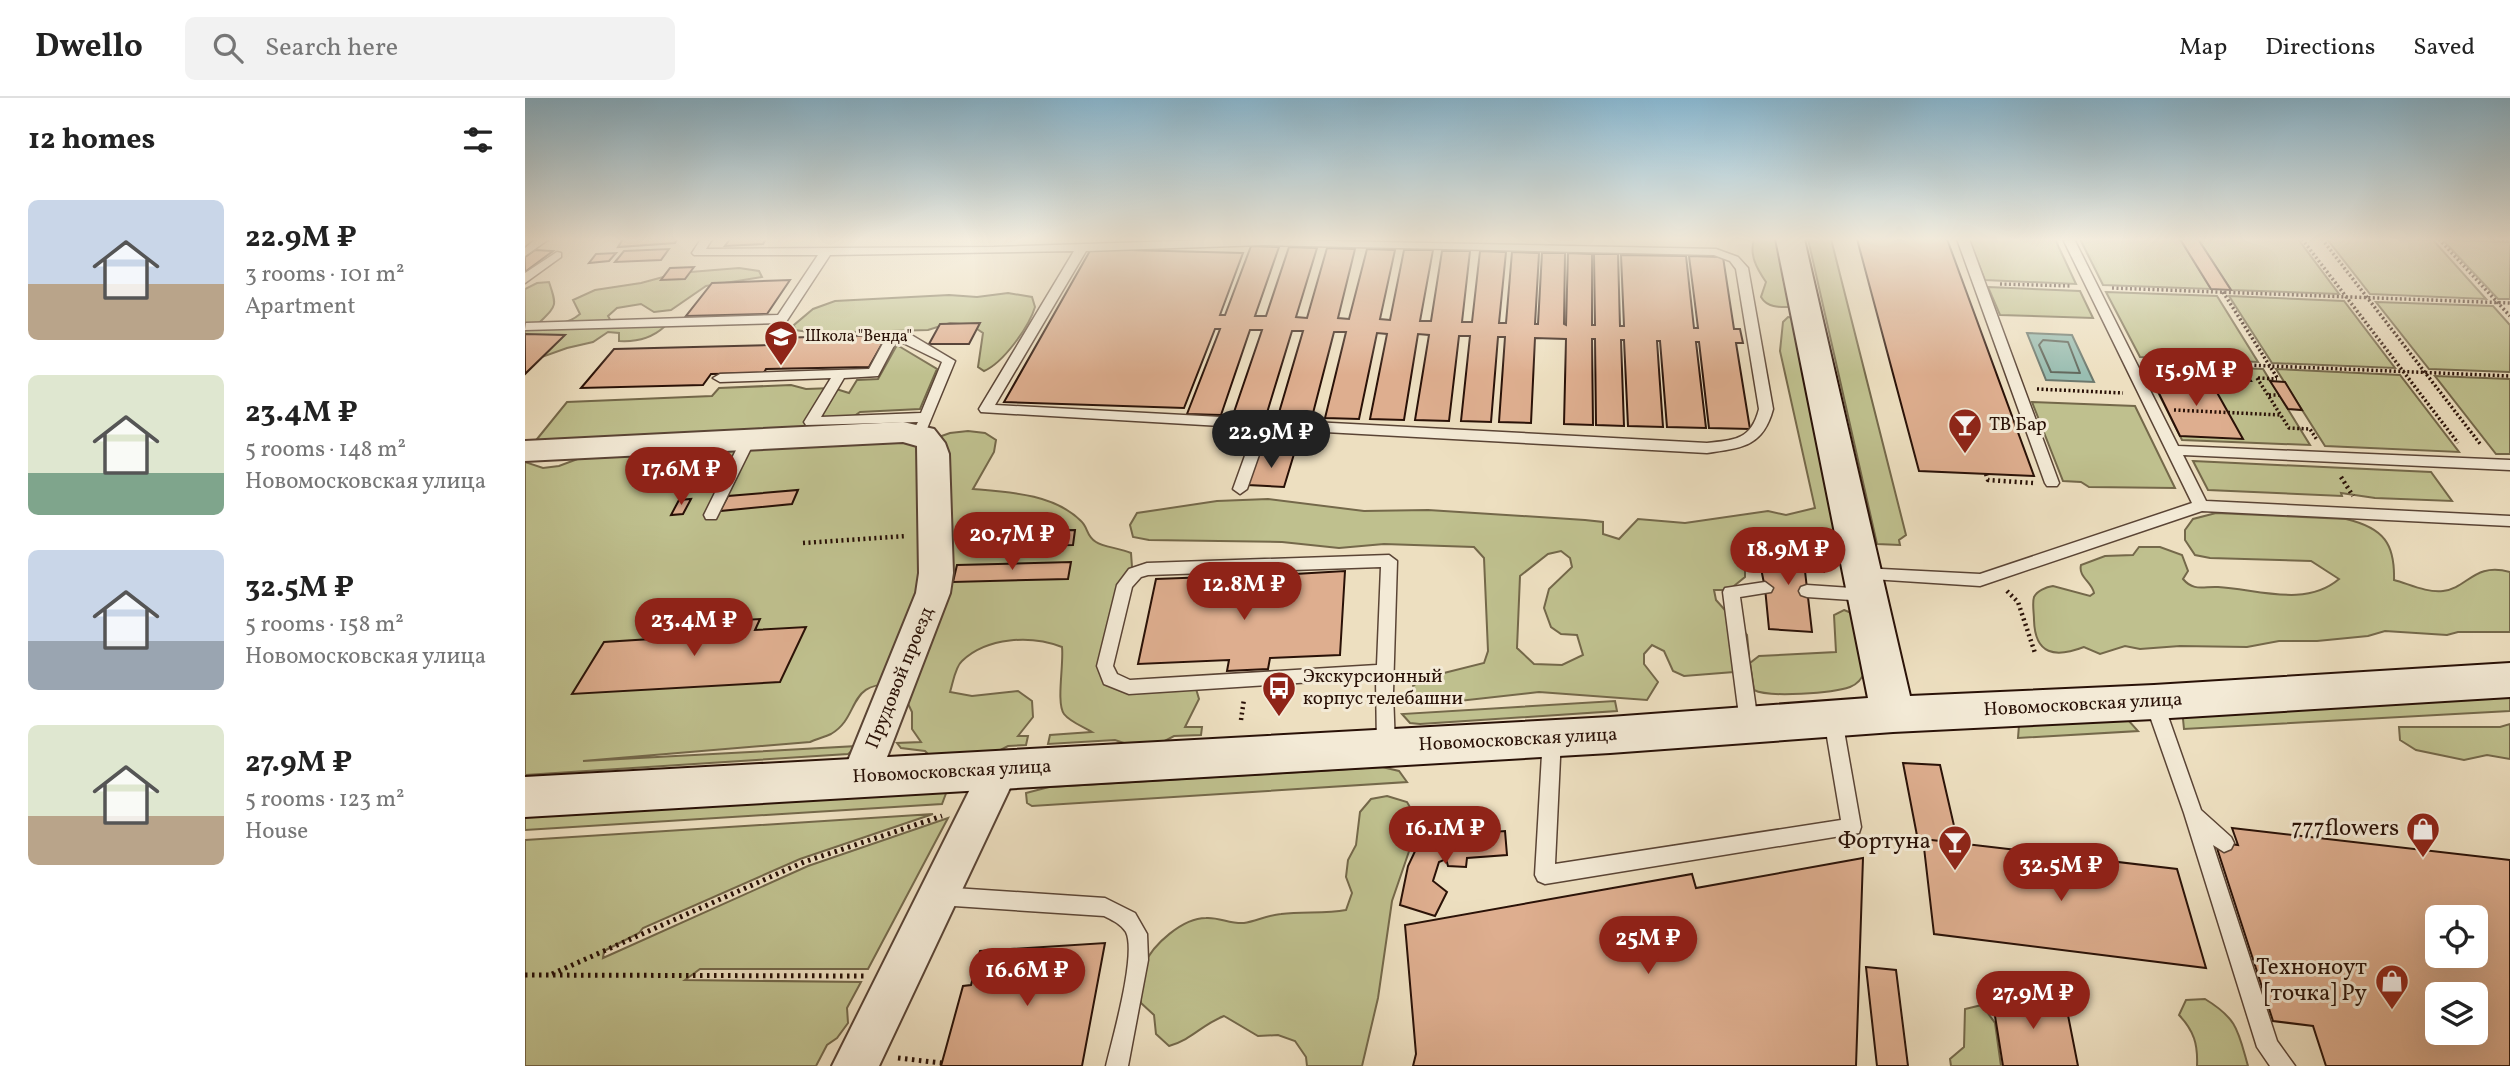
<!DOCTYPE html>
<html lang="en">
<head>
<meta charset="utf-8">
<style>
  :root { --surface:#fff; --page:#f2f2f2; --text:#222; --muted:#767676; --line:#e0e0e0; --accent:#8f2418 }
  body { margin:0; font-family:Vollkorn,serif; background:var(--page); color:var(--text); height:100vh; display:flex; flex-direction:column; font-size:26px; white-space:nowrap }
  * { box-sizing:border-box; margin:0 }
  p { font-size:23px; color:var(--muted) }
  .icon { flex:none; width:38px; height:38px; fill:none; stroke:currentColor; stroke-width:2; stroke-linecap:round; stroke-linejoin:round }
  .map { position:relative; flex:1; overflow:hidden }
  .side { display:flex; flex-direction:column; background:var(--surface); width:525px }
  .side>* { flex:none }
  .fabs { position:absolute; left:1900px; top:807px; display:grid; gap:14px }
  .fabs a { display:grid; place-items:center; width:63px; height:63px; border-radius:10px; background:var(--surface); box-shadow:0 7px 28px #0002; font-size:35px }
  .price { position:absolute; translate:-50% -60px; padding:0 16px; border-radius:24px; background:var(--accent); color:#fff; font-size:23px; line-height:46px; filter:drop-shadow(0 2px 4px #0008) }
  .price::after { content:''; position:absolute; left:50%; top:42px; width:21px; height:16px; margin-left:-10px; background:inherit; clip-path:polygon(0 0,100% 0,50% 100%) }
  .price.active { background:#222; color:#fff }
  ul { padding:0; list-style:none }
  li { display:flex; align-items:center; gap:21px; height:175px; padding:0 28px }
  li span { display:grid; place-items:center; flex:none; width:196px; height:140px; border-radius:10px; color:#555 }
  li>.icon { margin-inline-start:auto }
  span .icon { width:84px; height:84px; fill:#fffc; stroke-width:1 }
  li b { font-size:30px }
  h2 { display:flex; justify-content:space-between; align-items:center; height:84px; padding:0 28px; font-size:30px }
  header { display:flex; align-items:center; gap:42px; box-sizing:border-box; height:98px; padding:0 35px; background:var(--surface); border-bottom:2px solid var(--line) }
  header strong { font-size:33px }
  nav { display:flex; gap:38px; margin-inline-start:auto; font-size:24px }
  .search { width:490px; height:63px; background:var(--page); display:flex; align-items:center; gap:18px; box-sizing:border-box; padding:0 24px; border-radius:10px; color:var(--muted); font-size:26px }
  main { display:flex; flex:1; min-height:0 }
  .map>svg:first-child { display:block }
</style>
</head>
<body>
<header>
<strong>Dwello</strong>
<div class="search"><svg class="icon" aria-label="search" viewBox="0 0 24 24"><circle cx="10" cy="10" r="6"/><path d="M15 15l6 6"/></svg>Search here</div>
<nav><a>Map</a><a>Directions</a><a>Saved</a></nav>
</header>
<main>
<section class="side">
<h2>12 homes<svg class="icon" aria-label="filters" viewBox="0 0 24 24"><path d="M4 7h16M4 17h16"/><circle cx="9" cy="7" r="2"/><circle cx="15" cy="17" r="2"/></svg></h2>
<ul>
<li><span style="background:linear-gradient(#c9d6e8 60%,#b9a48a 0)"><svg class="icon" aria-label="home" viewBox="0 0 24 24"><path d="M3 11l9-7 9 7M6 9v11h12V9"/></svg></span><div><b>22.9M ₽</b><p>3 rooms · 101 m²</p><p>Apartment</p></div></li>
<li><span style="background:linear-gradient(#dfe7d0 70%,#7fa58c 0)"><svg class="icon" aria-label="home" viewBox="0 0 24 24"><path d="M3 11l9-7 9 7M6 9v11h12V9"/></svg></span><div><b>23.4M ₽</b><p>5 rooms · 148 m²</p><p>Новомосковская улица</p></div></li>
<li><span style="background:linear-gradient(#c9d6e8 65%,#9aa5b1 0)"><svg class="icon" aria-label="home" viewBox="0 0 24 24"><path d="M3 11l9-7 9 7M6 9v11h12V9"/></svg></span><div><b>32.5M ₽</b><p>5 rooms · 158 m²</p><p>Новомосковская улица</p></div></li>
<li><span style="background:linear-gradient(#dfe7d0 65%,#b9a48a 0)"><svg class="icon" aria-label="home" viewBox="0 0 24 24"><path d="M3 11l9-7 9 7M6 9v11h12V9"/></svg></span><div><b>27.9M ₽</b><p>5 rooms · 123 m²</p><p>House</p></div></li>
</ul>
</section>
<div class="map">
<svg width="1985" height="968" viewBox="0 0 1985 968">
  <rect width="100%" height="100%" fill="#eddfc0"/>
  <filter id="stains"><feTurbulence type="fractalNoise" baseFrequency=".00286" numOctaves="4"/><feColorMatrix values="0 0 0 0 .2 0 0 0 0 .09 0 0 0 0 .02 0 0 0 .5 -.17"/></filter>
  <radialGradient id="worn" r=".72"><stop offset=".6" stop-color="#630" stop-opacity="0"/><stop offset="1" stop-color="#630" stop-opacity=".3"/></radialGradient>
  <!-- green -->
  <path fill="#bfc08e" stroke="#74684a" stroke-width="2" fill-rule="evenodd" d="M1229 141H1258L1264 159 1258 182 1265 188 1270 209C1257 209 1243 211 1236 199L1241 184C1232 171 1224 157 1229 141Z
    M1283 141H1306L1381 437 1374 442 1375 447 1352 446Z
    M1444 141H1530L1551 186 1460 182Z
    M1555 141H1655L1686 191 1578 187Z
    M1673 141H1773L1814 196 1706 192Z
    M1802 141 1908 142 1961 201 1845 196Z
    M1918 142 1985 144V201H1973Z
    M214 170 234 173 237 179 181 188 146 212 129 214 116 206 92 210 83 218 87 225 133 223 139 229C127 240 111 244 94 243V235L83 234 68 244 42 250 0 265V191L12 185 24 184C32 208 32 207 15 224 31 226 42 227 55 216L48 202 70 192 116 185 153 175Z
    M1463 189 1555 193 1568 220 1475 217Z
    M1581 194 1692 198 1733 264 1615 259Z
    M483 195 507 199 510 209C504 229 478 265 459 273L453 269 458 235 446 227 425 225 403 232 291 235 270 232 269 227 288 211 310 203 424 197 452 199Z
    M1704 198 1819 203 1870 270 1747 265Z
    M1851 204 1968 208 1985 227V274L1904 271Z
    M1263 219 1274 221 1332 463 1225 454 1220 461V479L1204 492H1189L1191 502 1222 537 1224 557 1209 574 1159 578 1148 573 1139 553 1127 547 1119 556V566L1133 584 1122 602 1014 594 898 607 888 600V588L899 580 959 565 963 553 959 460 949 449 859 446 814 450 757 444 624 442 608 439 605 427 612 415 692 403 743 401 839 413 903 412 1060 422 1078 424V436L1094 441 1113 421 1160 425 1243 413 1261 417 1290 410 1255 253 1258 224ZM1036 453 1045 460 1047 469 1024 491 1019 510 1026 529 1036 536 1052 537 1058 557 1037 567 1009 566 992 550 995 478 1023 456Z
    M372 247 412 271 395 311 335 314 307 334 394 346 425 335 443 333 460 335 471 342 469 354 448 391C484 394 529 396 556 423 563 429 561 438 571 444 578 449 595 450 606 455L607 469 597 512 584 545 587 576 604 584H669L674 601 660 629H677L676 637 649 638 634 646 611 649 590 642 523 646 525 637 567 634C559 629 545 624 539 616 531 605 539 566 537 549 506 537 462 539 437 563 430 569 428 585 425 594L447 598 493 593 507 603 508 619 493 638H503L501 647 483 648 464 658 416 669 400 653 376 650 372 645 396 644 387 631V614L374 587C320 581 337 618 306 636 300 639 291 641 285 644L58 663 333 648 323 656 0 677V364L18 370 34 368 79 351 8 346 42 304 187 298 194 290 266 287 281 291 308 290 324 295 332 282 353 281Z
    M1619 266 1738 271 1785 347 1657 342Z
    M1751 271 1875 277 1934 354 1800 348Z
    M1910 278 1985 281V356H1971Z
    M1507 304 1610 308 1650 390 1564 389 1556 384 1538 383Z
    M1668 363 1906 374 1927 403 1850 400 1816 395 1817 398 1683 392Z
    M1691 415 1821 421C1859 430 1870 446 1869 482 1884 486 1902 495 1918 493 1943 490 1949 464 1985 474V534H1933L1922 537 1860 533 1843 538 1792 543H1754L1722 549 1655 548 1615 551 1600 548 1575 556 1559 549C1530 560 1510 557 1509 522 1509 515 1507 505 1509 499 1512 493 1521 489 1528 488L1565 498 1569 495C1567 484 1553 479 1556 467L1580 458 1608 457 1614 449H1635L1657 457 1663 473 1658 481C1669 494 1679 488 1693 489 1732 491 1780 510 1814 481L1786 463 1685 460 1670 457 1660 442V432L1668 421Z
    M1319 512 1329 516 1340 573C1337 581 1333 586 1325 589 1308 595 1244 600 1229 592L1225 565 1234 558 1311 554 1309 517Z
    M1985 596V613L1659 631 1658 621 1662 614Z
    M1090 603 1092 613 895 626 885 625 877 616Z
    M1595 619 1604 623 1613 633 1493 640 1494 627Z
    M1985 626V661L1962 657 1939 662 1891 652 1875 642 1874 629H1975Z
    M857 669 874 673 882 684 507 708 502 705 501 695 524 689Z
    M423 690 417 706 0 732V718Z
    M862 698 882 704 889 716 892 730 867 803 853 900 837 968H782L781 959 770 943 753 937 733 938 699 918C676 927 668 941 644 948L631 936 629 917 616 905C615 892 614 880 619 867 628 846 658 820 681 820 694 819 705 826 719 825 731 823 743 817 756 816 778 813 799 816 821 812L827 795 821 779 823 762 831 747 835 714 846 701Z
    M408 716 275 761 118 830 114 835 79 853 78 860 283 768 423 720 343 871H175L160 882 336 884 322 910 323 925 312 940 302 947 291 968H0V742Z
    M1680 901C1713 921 1713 933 1723 968H1672C1673 946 1669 933 1654 917L1661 902Z
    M1457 907 1470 925 1476 968H1426L1425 961 1439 949 1440 911Z"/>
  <!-- water -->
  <path fill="#99bdb1" stroke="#6c786d" stroke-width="2" d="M1502 235 1547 237 1569 284 1521 282Z"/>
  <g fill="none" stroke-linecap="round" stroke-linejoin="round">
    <!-- shore -->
    <path stroke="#61675c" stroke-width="2" d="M1518 242 1543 244 1555 275 1526 274 1514 247Z"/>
  </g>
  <!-- building -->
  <path fill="#deae8f" stroke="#291107" stroke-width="2" fill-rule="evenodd" d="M98 141H152L150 145 93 149Z
    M205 141H241L238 146 200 148Z
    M1332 141H1422L1509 378 1394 373Z
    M1655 141H1673L1706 192 1686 191Z
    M726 148 754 149 730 218H741L764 149 792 150 771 219 782 220 802 150 830 151 813 220 824 221 842 151 870 152 855 221 865 222 879 152H908L895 223H906L917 153H945L937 224H947L955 153 981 154 974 225H981L987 154 1014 155 1010 226H1013L1017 155H1040L1039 226 1041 227 1043 155 1067 156V227H1070L1069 156H1093L1095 228H1099L1096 157 1161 158 1169 230H1173L1164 158 1198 159 1209 231H1215L1218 245H1211L1225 331 1184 330 1174 244H1171L1181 330 1142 329 1135 243H1132L1138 329 1103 328 1099 242H1096L1099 328 1071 327 1070 241H1067L1068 327 1039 326 1041 241 1010 240 1006 325 974 324 980 239H973L966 324 936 323 945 238H934L924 323 890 322 904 237 893 236 879 322 845 321 862 236 852 235 834 321 800 320 821 234H809L787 319 753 318 778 233H767L741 318 708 317 737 232H725L696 317 662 316 695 231H690L659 310 479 304 566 151 718 155 695 217H700Z
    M144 151 136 162 90 164 99 153Z
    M10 152 28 153 0 174V159Z
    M91 155 84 163 64 165 71 156Z
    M169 169 160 181 136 182 145 170Z
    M265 182 242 216 161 218 187 185Z
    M455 225 444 246H404L415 226Z
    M0 236 40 237 0 276Z
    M362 237 344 269 241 271 239 275 186 276 178 287 56 290 89 251 244 247 249 240Z
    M1700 272H1719L1726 283 1707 282Z
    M1626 279 1685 282 1718 341 1655 338Z
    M1745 283 1760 284 1777 312 1763 311Z
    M734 355 769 356 759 389 723 387Z
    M273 392 267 406 195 413 203 398Z
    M166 401 158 416 146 417 154 402Z
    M550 432 548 447 435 449 437 434Z
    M1232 451 1296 455 1299 474 1280 473 1287 534 1244 531 1240 490Z
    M546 464 543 481 428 484 432 467Z
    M820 473 815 557 745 560 743 571 722 572 702 573 704 562 613 566 631 481 684 479 681 493 692 492 768 489 770 476Z
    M235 521 230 532 281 529 255 584 47 596 79 544 142 540 150 526Z
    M1378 665 1415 667 1433 745 1398 741V748H1394Z
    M1707 730 1985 762V968H1801L1788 928 1748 923 1690 744 1713 747ZM1913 819H1951V858H1913ZM1913 896H1951V934H1913Z
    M980 733 982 757 942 760 941 769 923 768 921 761 914 764 908 783 922 794 910 818 875 807 883 768 892 749 914 738Z
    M1398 741 1652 771 1681 870 1409 836Z
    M1338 760 1331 968H888L891 956 880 827 1167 776 1171 790Z
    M580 845 557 968H416L438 888 446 887 455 853Z
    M1341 869 1371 872 1383 968H1352Z
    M1466 893 1540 902 1553 968H1478Z"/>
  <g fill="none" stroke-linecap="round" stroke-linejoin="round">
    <!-- lane casing -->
    <g stroke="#5a4435" stroke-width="3">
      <path id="lane" d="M11 141H24L0 158V150Z
        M176 141H187L181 151 469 149 714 141 1191 151 1213 159 1223 170 1248 311C1238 349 1216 350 1182 355L743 331 722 391 715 396 708 391 730 330 456 314 454 311 549 153 305 157 261 224 257 225 0 232 1 225 253 217 293 157H169L167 155ZM739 147 1189 157 1205 163 1211 171 1234 311C1226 342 1210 342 1182 345L470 307 561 153Z
        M1432 141H1444L1534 385 1532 388H1522L1520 385Z
        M1538 141H1549L1653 348 1985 362V372L1658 357 1681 403 1985 418V428L1677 413 1455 488 1331 480 1329 476 1337 470 1455 476 1667 405Z
        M32 154 36 155V159L0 185V175Z
        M368 234 383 235 430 263 399 338H389L387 335 393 324 281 327 279 324 306 280 195 284 188 280 195 276 344 271 362 238ZM372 242 417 264 396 315 296 319 319 280 353 278Z
        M223 337 230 342 193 417 191 421H181L179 417 216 342Z
        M864 457 872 463 868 594 870 649 867 654 861 657 855 654 852 649 851 580 604 596 579 586 572 568 592 487 604 471 622 465ZM856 469 852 567 605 582 592 576 588 568 607 489 616 479 623 477Z
        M1240 484 1248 490 1246 494 1215 499 1233 625 1230 630 1224 632 1218 630 1215 625 1198 494 1200 490Z
        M1282 487 1341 491 1347 493 1349 497 1347 501 1341 503 1282 499 1276 497 1274 493 1276 489Z
        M1629 597 1635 599 1638 604 1676 712 1706 739 1709 745 1706 751 1699 754 1688 747 1752 943 1770 968H1745L1732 949 1659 715 1620 604 1623 599Z
        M1308 614 1314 616 1317 621 1336 729 1334 735 1020 786 1013 783 1010 777 1018 639 1021 634 1027 632 1033 634 1036 639 1030 766 1316 722 1299 621 1302 616Z
        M414 789 580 800 610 815 622 836 623 862 603 968H581C587 942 612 856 601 834 596 826 587 822 579 818L414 807 407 805 404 798 407 791Z"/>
    </g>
    <!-- street casing -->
    <g stroke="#5a4435" stroke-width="4">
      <path id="street" d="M378 324 409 331 420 345 424 356 428 475 425 495 354 680 349 692 335 697 321 692 316 680 391 495 394 475 392 348 378 344 0 363V343Z
        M475 655 489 659 494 671 354 968H307L461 659Z"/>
    </g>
    <!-- secondary casing -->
    <g stroke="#291107" stroke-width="4">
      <path id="secondary" d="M1251 141H1279L1385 598 1629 587 1985 565V599L1629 621 1368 634 1085 655 0 719V679L1085 619 1343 600Z"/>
    </g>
    <!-- path-far2 -->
    <path stroke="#291107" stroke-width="3.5" stroke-dasharray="2 2.5" stroke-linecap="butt" d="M1777 141 1933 345
      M1797 141 1956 347
      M1914 141 1985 218
      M1968 141 1985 142
      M1475 186 1547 188
      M1587 190 1985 205
      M1698 194 1753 281
      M1626 263 1985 278
      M1732 280 1764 330 1785 331 1792 342
      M1733 280 1752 281
      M1512 291 1598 295
      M1744 297H1754
      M1649 312 1756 317"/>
    <!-- path-far1 -->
    <path stroke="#291107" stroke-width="4.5" stroke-dasharray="2 3.5" stroke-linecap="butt" d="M1461 376 1463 382 1508 385
      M1816 379 1828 398
      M278 445 382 438
      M1482 493 1493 504 1510 555
      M716 622 719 601"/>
    <!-- path -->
    <path stroke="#291107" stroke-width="5" stroke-dasharray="2.5 4.5" stroke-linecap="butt" d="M27 876 279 764 417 718
      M0 877 339 878
      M373 960 417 965"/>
    <!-- lane -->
    <use href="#lane" fill="#f3ead6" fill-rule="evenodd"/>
    <!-- street -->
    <use href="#street" fill="#f3ead6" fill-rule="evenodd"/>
    <!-- secondary -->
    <use href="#secondary" fill="#f3ead6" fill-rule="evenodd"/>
  </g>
  <!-- sky -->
  <linearGradient id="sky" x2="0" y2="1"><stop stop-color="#88b8d2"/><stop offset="0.51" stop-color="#f7f1e3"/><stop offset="1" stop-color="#f7f1e3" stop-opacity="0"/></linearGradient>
  <rect width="1985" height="277" fill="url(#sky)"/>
  <!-- icons -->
  <defs>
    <g id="school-pin" transform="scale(1.75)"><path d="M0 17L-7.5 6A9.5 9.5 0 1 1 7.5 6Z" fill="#8f2418" stroke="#f3ead6"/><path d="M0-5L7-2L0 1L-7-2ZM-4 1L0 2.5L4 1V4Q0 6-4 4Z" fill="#fff"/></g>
    <g id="bar-pin" transform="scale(1.75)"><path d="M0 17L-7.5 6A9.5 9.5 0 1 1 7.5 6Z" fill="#8f2418" stroke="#f3ead6"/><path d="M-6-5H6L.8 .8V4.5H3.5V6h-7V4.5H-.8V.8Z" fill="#fff"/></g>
    <g id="bus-pin" transform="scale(1.75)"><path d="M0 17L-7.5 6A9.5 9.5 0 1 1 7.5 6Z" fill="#8f2418" stroke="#f3ead6"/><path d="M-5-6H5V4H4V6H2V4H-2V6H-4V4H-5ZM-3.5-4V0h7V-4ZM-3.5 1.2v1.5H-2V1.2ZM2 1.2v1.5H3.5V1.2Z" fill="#fff"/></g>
    <g id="shop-pin" transform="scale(1.75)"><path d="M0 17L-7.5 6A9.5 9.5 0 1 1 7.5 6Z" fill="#8f2418" stroke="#f3ead6"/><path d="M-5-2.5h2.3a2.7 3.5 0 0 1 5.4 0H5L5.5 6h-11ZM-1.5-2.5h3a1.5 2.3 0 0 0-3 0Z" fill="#fff"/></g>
  </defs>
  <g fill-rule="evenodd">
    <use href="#school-pin" x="256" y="239"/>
    <use href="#bar-pin" x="1440" y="327"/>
    <use href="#bus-pin" x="754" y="590"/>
    <use href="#shop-pin" x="1898" y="731"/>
    <use href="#bar-pin" x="1430" y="744"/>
    <use href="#shop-pin" x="1867" y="883"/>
  </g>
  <g text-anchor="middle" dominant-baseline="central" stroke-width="6" stroke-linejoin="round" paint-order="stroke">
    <!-- far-poi labels -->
    <g font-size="16" fill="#291107" stroke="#f3ead6" text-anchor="start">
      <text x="280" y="239">Школа "Венда"</text>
    </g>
    <!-- poi labels -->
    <g font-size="19" fill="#291107" stroke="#f3ead6" text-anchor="start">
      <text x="1464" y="327">ТВ Бар</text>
      <text x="778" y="579">Экскурсионный<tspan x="778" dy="22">корпус телебашни</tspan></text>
    </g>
    <!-- street labels -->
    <g font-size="19" fill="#291107" stroke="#f3ead6">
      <text transform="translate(375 580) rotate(-68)">Прудовой проезд</text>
      <text transform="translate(1558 607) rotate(-3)">Новомосковская улица</text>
      <text transform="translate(993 642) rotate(-3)">Новомосковская улица</text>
      <text transform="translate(427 674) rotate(-3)">Новомосковская улица</text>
    </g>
    <!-- near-poi labels -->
    <g font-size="23" fill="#291107" stroke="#f3ead6" text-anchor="end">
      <text x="1874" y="731">777flowers</text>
      <text x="1406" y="744">Фортуна</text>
      <text x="1842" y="870">Техноноут<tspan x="1842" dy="26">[точка] Ру</tspan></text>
    </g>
  </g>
  <rect width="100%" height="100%" filter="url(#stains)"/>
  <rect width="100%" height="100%" fill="url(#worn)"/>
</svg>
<div class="fabs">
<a><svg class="icon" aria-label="locate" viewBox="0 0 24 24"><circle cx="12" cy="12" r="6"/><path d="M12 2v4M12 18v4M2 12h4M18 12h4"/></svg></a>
<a><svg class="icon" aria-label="layers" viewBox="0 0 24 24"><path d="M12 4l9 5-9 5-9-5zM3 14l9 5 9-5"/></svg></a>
</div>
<b class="price" style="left:1671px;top:310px">15.9M ₽</b>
<b class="price active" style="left:746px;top:372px">22.9M ₽</b>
<b class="price" style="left:156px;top:409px">17.6M ₽</b>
<b class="price" style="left:487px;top:474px">20.7M ₽</b>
<b class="price" style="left:1263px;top:489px">18.9M ₽</b>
<b class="price" style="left:719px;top:524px">12.8M ₽</b>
<b class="price" style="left:169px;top:560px">23.4M ₽</b>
<b class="price" style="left:920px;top:768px">16.1M ₽</b>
<b class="price" style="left:1536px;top:805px">32.5M ₽</b>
<b class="price" style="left:1123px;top:878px">25M ₽</b>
<b class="price" style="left:502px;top:910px">16.6M ₽</b>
<b class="price" style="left:1508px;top:933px">27.9M ₽</b>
</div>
</main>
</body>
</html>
